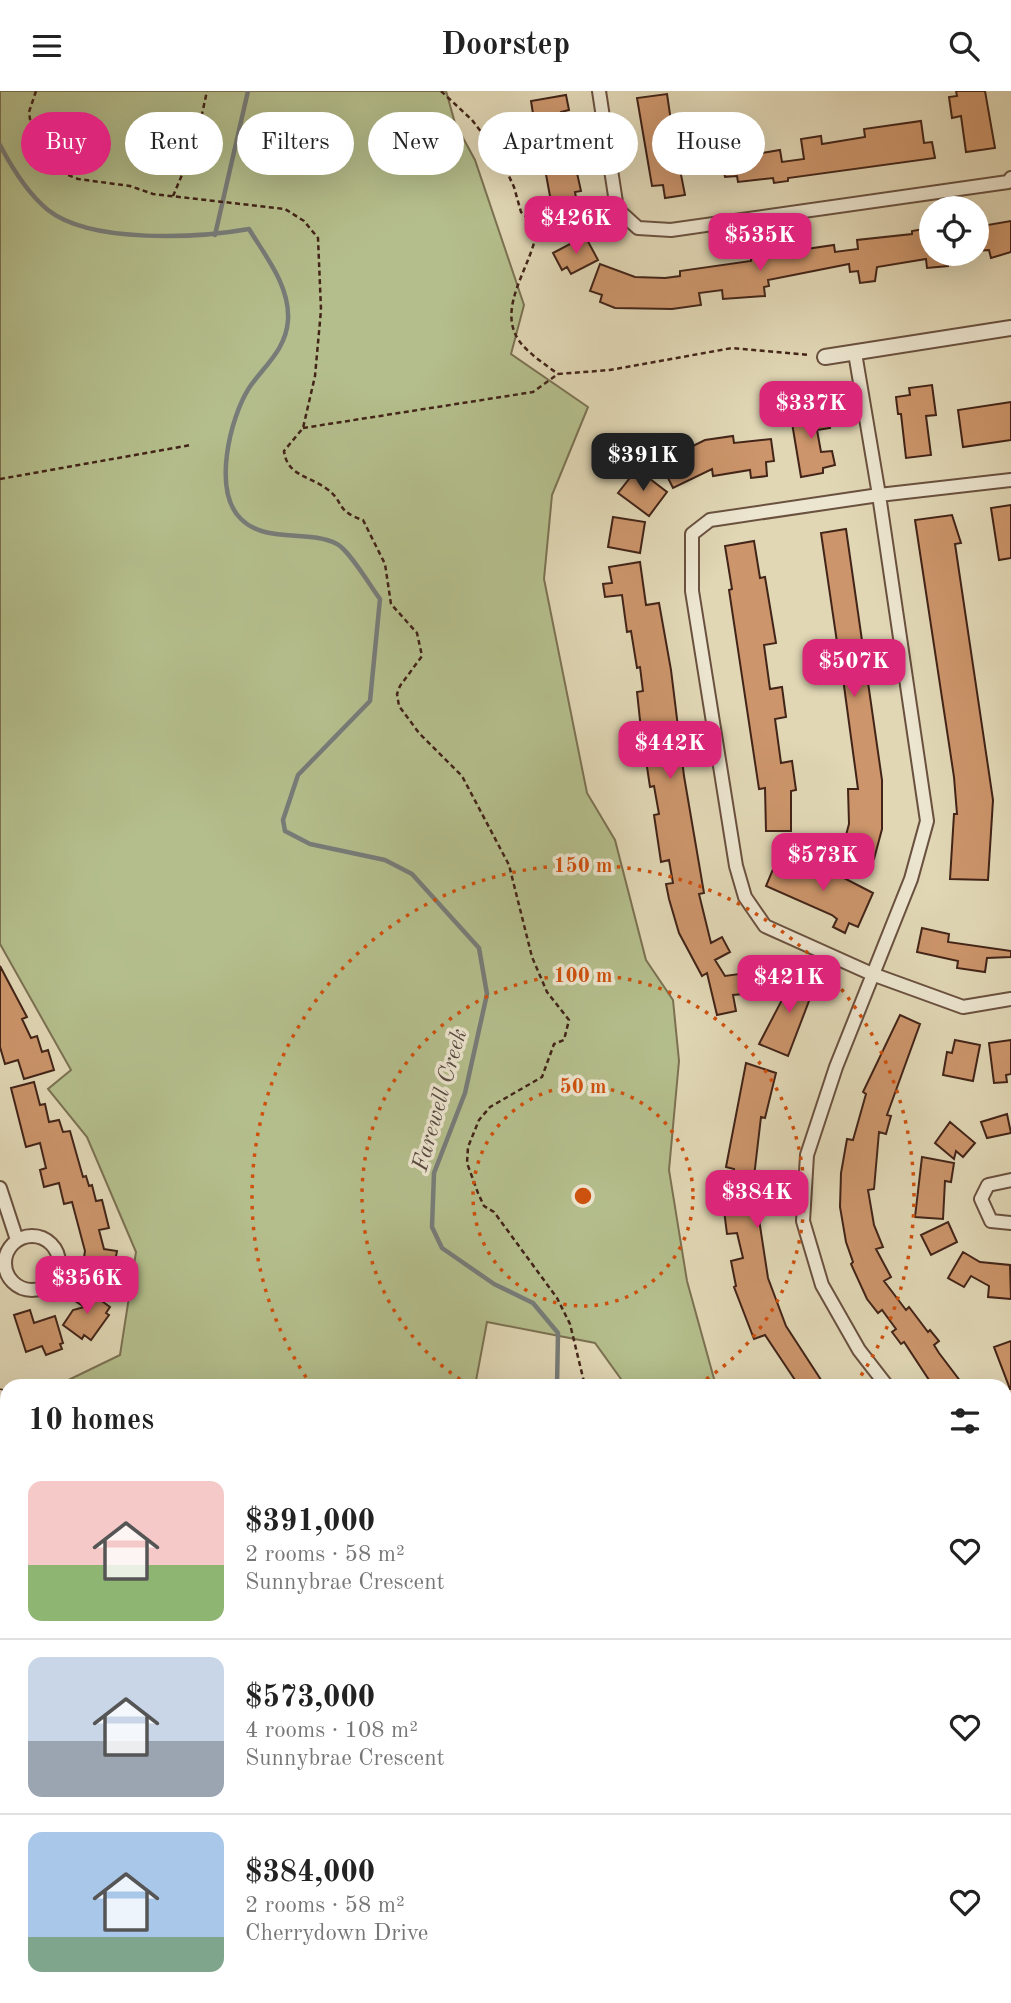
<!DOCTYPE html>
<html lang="en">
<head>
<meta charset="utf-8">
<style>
  :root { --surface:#fff; --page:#f6f6f6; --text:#222; --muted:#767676; --line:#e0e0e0; --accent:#db2777 }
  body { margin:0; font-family:"Old Standard TT",serif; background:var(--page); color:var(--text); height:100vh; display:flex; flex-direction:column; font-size:26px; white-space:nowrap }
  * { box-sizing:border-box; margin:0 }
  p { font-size:23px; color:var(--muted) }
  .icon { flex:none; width:38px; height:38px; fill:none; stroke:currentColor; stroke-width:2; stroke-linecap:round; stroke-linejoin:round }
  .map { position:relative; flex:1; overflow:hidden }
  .side { position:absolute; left:0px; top:1288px; width:1012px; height:625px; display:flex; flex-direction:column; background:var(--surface); border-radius:21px 21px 0 0; box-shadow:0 7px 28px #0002 }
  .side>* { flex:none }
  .hud { position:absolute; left:21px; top:21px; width:970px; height:63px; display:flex; gap:14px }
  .controls { position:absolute; left:919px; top:105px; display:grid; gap:14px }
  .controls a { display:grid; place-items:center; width:70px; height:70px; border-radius:50%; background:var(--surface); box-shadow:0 7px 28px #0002; font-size:35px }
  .price { position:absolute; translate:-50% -60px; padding:0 16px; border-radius:14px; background:var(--accent); color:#fff; font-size:23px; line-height:46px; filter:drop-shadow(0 2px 4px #0008) }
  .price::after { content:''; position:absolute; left:50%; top:42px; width:21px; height:16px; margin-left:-10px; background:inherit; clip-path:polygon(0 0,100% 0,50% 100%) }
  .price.selected { background:#222; color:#fff }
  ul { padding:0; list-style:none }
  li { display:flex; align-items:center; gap:21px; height:175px; padding:0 28px }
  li+li { border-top:2px solid var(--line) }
  li span { display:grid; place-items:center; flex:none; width:196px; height:140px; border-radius:14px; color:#555 }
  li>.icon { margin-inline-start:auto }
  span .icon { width:84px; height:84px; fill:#fffc; stroke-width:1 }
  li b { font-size:30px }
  h2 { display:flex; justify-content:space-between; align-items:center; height:84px; padding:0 28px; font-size:30px }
  .tag { padding:0 24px; border-radius:32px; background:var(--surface); box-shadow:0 7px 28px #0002; font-size:24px; line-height:63px }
  .tag.selected { background:var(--accent); color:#fff }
  header { display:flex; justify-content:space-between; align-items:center; height:91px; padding:0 28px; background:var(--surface); font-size:32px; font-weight:700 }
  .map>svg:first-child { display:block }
</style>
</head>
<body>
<header><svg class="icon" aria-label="menu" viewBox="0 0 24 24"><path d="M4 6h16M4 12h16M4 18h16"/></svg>Doorstep<svg class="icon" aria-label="search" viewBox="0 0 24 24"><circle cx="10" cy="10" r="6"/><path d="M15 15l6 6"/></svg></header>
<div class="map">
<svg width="1011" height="1912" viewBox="0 0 1011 1912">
  <rect width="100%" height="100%" fill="#e1d7b5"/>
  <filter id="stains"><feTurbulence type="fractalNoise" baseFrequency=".00286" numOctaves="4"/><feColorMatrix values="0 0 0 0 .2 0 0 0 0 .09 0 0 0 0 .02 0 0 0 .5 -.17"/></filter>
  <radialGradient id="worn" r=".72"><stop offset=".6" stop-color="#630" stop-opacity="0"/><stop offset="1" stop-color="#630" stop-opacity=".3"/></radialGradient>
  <!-- green -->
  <path fill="#b4be8c" stroke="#7b7152" stroke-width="2" d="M0 0H446L455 32 475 69 524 214 511 263 588 316 552 404 544 488 587 702 615 749 646 869 673 909 679 970 669 1079 687 1190 716 1295H626L595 1252 487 1231 475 1295H56L120 1264 136 1161 87 1046 48 998 71 979 0 853Z
    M0 1495 7 1502V1740L0 1743Z
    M404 1906H586L588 1912H406Z
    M613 1906H781L776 1912H613Z"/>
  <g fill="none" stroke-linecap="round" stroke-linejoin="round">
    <!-- stream -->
    <path stroke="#777c79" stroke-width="4.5" d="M0 54C12 77 27 102 48 119 91 153 198 147 249 138 266 166 290 195 288 229 286 259 264 275 249 297 230 327 212 400 241 428 266 453 308 438 337 453 349 459 371 496 380 508L370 610 298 684 283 729 285 740 310 753 385 769 412 783 479 857 487 903 465 1002 434 1082 432 1136 442 1157 494 1193 533 1212 558 1242 557 1295
      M215 144 248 0
      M628 1912V1906"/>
  </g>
  <!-- building -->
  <path fill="#cc956b" stroke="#422418" stroke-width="2" d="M956 0H985L995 57 966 61 961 25 952 27 949 6 957 5Z
    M667 3 671 30 664 31 668 54 675 53 685 104 665 107 663 94 652 95 637 7Z
    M566 4 569 19 561 21 566 44 573 43 575 55H571L581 100 575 101 577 112 552 116 545 78 538 79 535 59 556 55 553 33 541 35 540 28 534 29 531 10Z
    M921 30 924 52 932 51 935 67 788 87V90L774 92 773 87 738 91 737 85 725 86 719 51 730 50 731 59 748 57 749 64 780 59 782 71 804 68 801 48 821 45 822 53 865 46 864 38Z
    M1011 130V161L991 167 989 159 976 160V136Z
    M924 138 931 139V163H946L948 175 927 177 926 168 877 176 875 190 860 192 858 180 850 181 849 173 768 189 769 195 764 196 765 205 723 208 722 199 699 202 701 214 672 218 615 217 600 211 602 204 590 200 600 173 635 186 665 187 680 185V180L751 170V166L834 154 835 161 858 158 857 149 912 143V140Z
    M585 145 598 169 571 183 567 176 562 179 553 162Z
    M932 294 936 324 926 325 931 364 906 367 901 323H898L896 306 910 304 909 297Z
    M1011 311V349L963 356 958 319Z
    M814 316 815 323 827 321 830 337 817 339 821 361 832 360 835 374 823 377V382L801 386 790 320Z
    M733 345 734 352 771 348 774 370 766 371 767 385 751 387 750 379 713 385 712 378 673 397 660 371 705 349Z
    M637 378 667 401 649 425 618 402Z
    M1011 414V467L999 469 991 417Z
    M952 424 961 452 955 453 993 709 988 789 950 788 954 723H957L954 686 915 429Z
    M613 426 645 431 640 462 608 456Z
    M846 438 882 689V738L874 768 842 759 849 733 848 698H858L842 580 830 582 825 552 837 551 821 442Z
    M754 450 760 487 765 486 776 552 764 554 770 598 782 596 786 626 775 628 781 672 792 670 796 699 791 700V740H766L765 697 759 698 729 499 732 498 725 455Z
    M640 471 646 514 659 512 671 579 684 685 704 802 699 803 711 852 722 846 730 861 715 869 725 885 739 883 743 903 733 904 736 920 717 924 707 882 702 885 679 842 669 808 666 793 673 792 669 769 661 771 654 724 659 723 654 695 650 696 640 629 637 601 643 600 640 576 637 577 631 540 627 541 622 504 605 506 603 493 612 492 609 476Z
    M776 771 808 785 812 775 817 777 819 774 873 802 858 836 849 832 845 842 833 836 837 828 832 824 766 795Z
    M922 837 949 843 948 851 1011 860V866L987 867 985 881 957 877 958 870 917 861Z
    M0 875 27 926 22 928 31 947 37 945 42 961 48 959 54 979 24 988 18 969 5 973 0 956Z
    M797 880 817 889 788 965 759 953Z
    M900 924 920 933 887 1024 891 1025 886 1043 879 1041 874 1098 868 1099 874 1134 883 1156 876 1158 891 1186 884 1190 906 1219 909 1216 928 1241 930 1239 939 1250 934 1254 939 1262 964 1295H933L904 1251 901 1253 892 1241 896 1238 882 1219 878 1222 867 1208 851 1173 853 1171 846 1151 840 1116 841 1082 847 1048 853 1049 866 1003 863 1001Z
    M955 949 980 954 973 990 943 984 947 961 952 962Z
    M1011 949V983L1006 984 1007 991 994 992 989 952Z
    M746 972 776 982 765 1027 761 1026 752 1103 755 1102 768 1187 786 1235 825 1295H799L765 1244 754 1248 734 1196 736 1195 731 1170 743 1167 737 1142 727 1143 722 1103 736 1102 734 1078 726 1076Z
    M34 991 40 1014 45 1013 49 1031 59 1029 63 1041 70 1040 83 1086 86 1085 89 1095 92 1094 96 1110 102 1109 109 1137 99 1139 104 1158 117 1160 110 1196 84 1193 97 1175 83 1173 85 1160 72 1111 64 1113 59 1092 44 1096 40 1079 46 1077 40 1052 26 1056 11 997Z
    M1007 1023 1011 1042 987 1047 981 1031Z
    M950 1031 975 1052 963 1066 956 1060 954 1068 935 1052Z
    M922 1066 954 1072 951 1091 945 1090 943 1128 915 1126Z
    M948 1131 957 1151 931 1164 921 1144Z
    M963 1161 980 1171 1010 1174 1011 1208 988 1206 989 1195 971 1185 964 1196 948 1187Z
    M82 1196 110 1216 106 1222 109 1224 91 1249 84 1244 82 1248 63 1234 73 1219 84 1216 75 1210Z
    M30 1219 34 1232 55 1225 63 1252 60 1253 62 1258 46 1264 42 1255 26 1261 14 1224Z
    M1011 1250V1298H1010L994 1256Z"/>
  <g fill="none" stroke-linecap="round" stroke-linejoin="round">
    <!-- minor casing -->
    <g stroke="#6a513f" stroke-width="16">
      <path id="minor" d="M599 0 617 118 638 137 671 139 1008 91 1011 87
        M855 262 879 404 927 730 911 788 836 976 807 1064 803 1130 822 1194 859 1259 887 1295
        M1011 389 879 404 710 429 692 443V500L736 775 745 806 765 835 872 883 963 916 1011 908
        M1011 1089 988 1094 981 1108 991 1130 1011 1132
        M0 1097 17 1149
        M5 1172a27 27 0 1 1 54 0a27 27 0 1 1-54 0Z
        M1004 1332 1011 1329
        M1004 1451 1011 1460
        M1004 1779 1011 1786
        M0 1857H7
        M191 1906 192 1912"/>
    </g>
    <!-- tertiary casing -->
    <g stroke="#6a513f" stroke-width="18">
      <path id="tertiary" d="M825 266 1011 237
        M1004 1820 1011 1813
        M918 1912 924 1906"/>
    </g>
    <!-- secondary casing -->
    <g stroke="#422418" stroke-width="19">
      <path id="secondary" d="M0 1307 7 1329
        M45 1912V1906"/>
    </g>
    <!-- path -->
    <path stroke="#422418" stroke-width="2.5" stroke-dasharray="5 3.5" stroke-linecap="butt" d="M36 0 29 21 34 56 48 71 68 84 78 88 130 95 153 103 285 118 304 130 318 147 321 219 315 285 303 337 284 360C287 385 310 385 327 398 345 411 335 420 363 429L385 473 391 513 417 542 422 565 400 595 397 603 399 615 419 642 462 685 509 774 532 866 547 901 569 929 564 949 554 953 542 986 490 1016 479 1029 468 1056 467 1072 478 1102 484 1115 494 1121 557 1207 570 1233 585 1295
      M441 0 472 29 499 64 514 96 521 121 537 136C535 172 494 216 520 251 529 263 546 274 558 283
      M173 105 196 51 207 0
      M598 123 606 121
      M536 141 604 121
      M303 337 533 301 558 283 610 279 732 257 810 264
      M0 388 191 354
      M672 1906 674 1912
      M663 1912 665 1906"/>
    <!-- minor -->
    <use href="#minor" stroke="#ece5cf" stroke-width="12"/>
    <!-- tertiary -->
    <use href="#tertiary" stroke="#ece5cf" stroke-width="14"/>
    <!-- secondary -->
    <use href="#secondary" stroke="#ece5cf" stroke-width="16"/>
  </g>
  <!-- distance rings -->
  <g fill="none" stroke="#cf510e" stroke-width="3.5" stroke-dasharray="3.5 7">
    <circle cx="583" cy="1105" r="110"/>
    <path d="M469 1294A221 221 0 1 1 697 1294"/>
    <path d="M312 1295A331 331 0 1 1 854 1295"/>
  </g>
  <g text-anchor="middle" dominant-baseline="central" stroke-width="7" stroke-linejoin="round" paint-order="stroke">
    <!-- water labels -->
    <g font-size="23" font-style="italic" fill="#584840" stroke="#ece5cf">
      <text transform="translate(440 1009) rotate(-74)">Farewell Creek</text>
    </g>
  </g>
  <circle cx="583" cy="1105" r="10" fill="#cf510e" stroke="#ece5cf" stroke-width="3.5"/>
  <g font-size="21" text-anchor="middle" font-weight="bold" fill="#cf510e" stroke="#ece5cf" stroke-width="7" stroke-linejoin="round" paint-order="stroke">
    <text x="583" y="781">150 m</text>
    <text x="583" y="891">100 m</text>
    <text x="583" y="1002">50 m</text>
  </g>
  <rect width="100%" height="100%" filter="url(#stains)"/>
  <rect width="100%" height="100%" fill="url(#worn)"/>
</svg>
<div class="controls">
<a><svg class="icon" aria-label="locate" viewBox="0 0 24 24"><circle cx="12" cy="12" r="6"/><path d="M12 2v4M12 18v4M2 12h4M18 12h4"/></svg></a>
</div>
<b class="price" style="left:576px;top:165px">$426K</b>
<b class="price" style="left:760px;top:182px">$535K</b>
<b class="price" style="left:811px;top:350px">$337K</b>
<b class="price selected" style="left:643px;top:402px">$391K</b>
<b class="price" style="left:854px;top:608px">$507K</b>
<b class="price" style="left:670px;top:690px">$442K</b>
<b class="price" style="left:823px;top:802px">$573K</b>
<b class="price" style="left:789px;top:924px">$421K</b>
<b class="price" style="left:757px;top:1139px">$384K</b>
<b class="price" style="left:87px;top:1225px">$356K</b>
<div class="hud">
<a class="tag selected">Buy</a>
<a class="tag">Rent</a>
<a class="tag">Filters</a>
<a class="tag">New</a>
<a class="tag">Apartment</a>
<a class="tag">House</a>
</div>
<section class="side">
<h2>10 homes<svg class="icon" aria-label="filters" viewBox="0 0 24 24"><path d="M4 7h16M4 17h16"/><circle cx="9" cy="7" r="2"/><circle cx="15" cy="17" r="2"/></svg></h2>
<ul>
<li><span style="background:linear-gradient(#f6c9c9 60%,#8fb573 0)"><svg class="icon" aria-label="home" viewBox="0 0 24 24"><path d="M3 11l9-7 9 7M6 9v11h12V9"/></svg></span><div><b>$391,000</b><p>2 rooms · 58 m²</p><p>Sunnybrae Crescent</p></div><svg class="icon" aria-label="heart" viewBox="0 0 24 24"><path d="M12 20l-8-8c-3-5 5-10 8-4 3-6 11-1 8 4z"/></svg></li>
<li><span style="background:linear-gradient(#c9d6e8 60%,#9aa5b1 0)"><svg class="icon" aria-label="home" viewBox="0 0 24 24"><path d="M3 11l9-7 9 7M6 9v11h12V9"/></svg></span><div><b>$573,000</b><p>4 rooms · 108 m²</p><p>Sunnybrae Crescent</p></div><svg class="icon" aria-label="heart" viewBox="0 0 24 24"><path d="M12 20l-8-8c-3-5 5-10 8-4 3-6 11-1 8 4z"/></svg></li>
<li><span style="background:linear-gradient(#a9c7e8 75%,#7fa58c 0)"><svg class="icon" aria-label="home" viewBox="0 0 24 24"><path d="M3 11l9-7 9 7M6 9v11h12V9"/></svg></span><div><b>$384,000</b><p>2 rooms · 58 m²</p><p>Cherrydown Drive</p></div><svg class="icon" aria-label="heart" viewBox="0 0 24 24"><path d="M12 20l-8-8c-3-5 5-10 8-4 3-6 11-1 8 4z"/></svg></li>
</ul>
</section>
</div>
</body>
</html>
